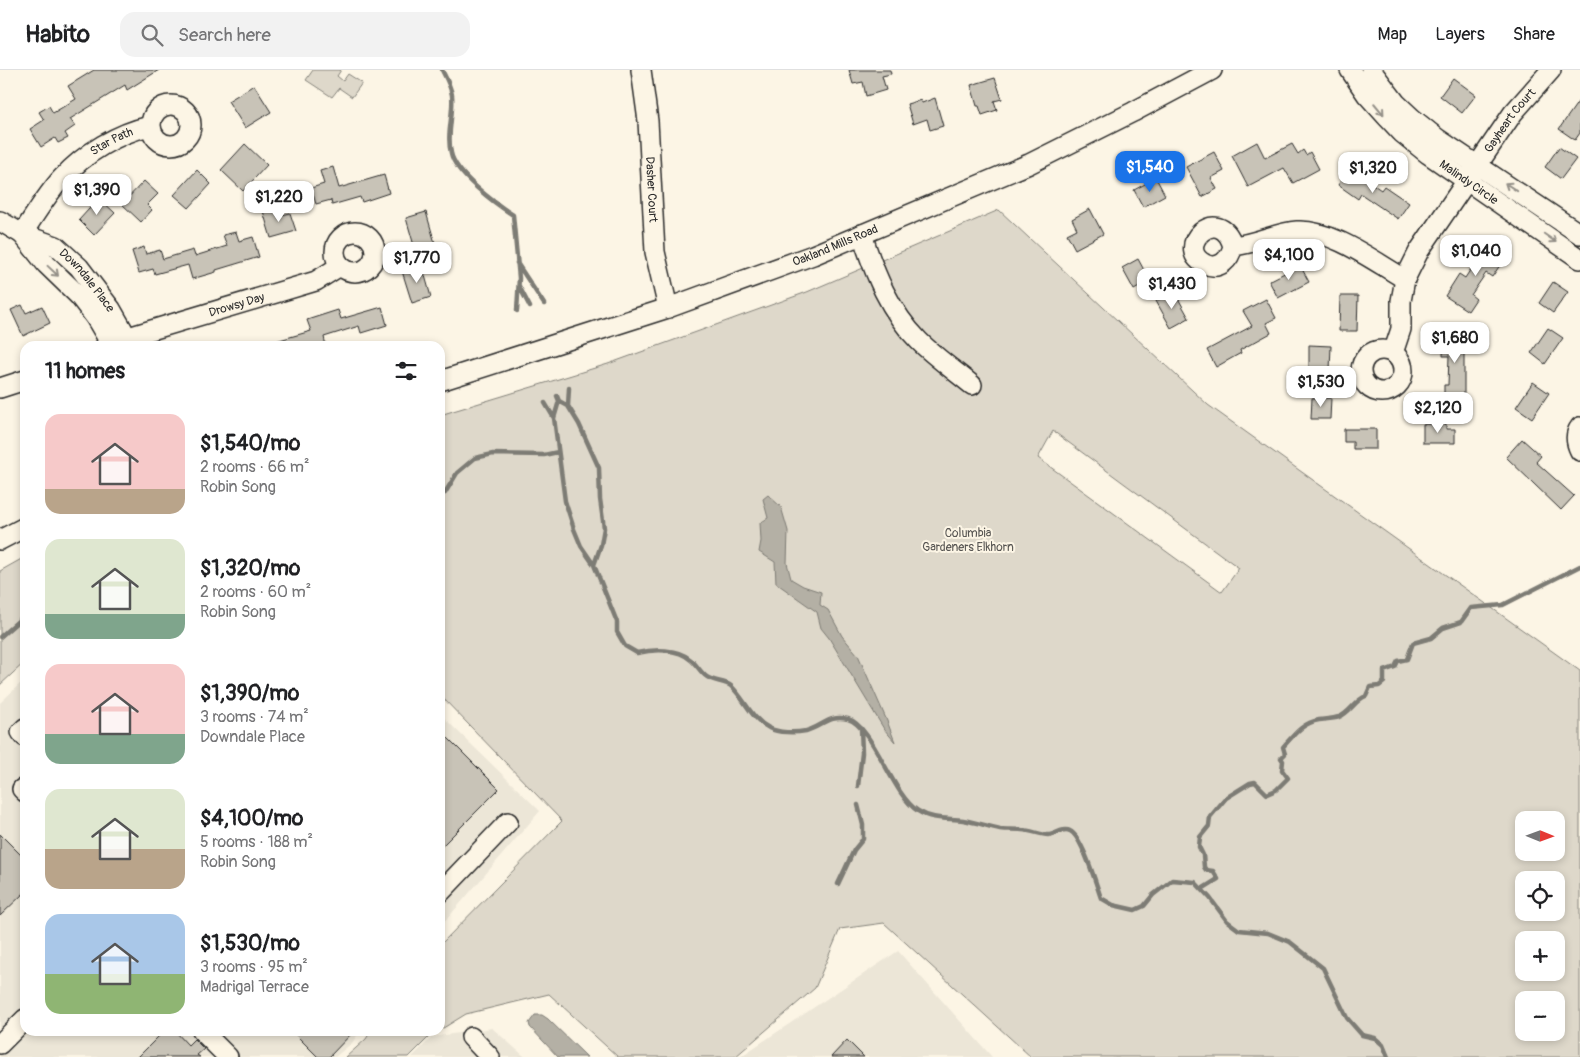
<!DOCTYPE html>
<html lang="en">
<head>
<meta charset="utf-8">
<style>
  :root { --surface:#fff; --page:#f2f2f2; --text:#202124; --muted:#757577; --line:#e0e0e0; --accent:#1a73e8 }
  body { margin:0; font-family:Pangolin,sans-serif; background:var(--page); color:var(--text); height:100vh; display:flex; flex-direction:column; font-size:19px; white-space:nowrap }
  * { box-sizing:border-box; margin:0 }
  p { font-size:16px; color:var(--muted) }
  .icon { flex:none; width:28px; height:28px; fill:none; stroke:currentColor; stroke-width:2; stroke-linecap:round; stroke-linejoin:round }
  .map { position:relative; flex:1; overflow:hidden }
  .details { position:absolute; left:20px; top:271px; width:425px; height:695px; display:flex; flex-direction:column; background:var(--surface); border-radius:15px; box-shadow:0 2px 8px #0003 }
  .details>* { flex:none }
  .needle { width:32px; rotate:91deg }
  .tools { position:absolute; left:1515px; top:741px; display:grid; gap:10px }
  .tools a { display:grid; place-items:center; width:50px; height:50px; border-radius:10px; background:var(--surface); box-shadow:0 2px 8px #0003; font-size:25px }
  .price { position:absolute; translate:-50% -42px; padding:0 11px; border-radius:10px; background:#fff; color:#222; font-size:16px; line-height:32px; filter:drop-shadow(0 1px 2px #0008) }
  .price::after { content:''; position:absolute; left:50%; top:30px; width:15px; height:11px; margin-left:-8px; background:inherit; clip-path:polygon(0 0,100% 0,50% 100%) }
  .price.current { background:var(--accent); color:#fff }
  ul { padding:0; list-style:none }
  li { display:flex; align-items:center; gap:15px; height:125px; padding:0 25px }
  li span { display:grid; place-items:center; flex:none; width:140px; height:100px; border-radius:15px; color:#555 }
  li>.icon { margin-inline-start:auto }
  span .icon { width:60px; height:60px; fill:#fffc; stroke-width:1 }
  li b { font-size:21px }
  h2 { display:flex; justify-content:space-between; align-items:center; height:60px; padding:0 25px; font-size:21px }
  header { display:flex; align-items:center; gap:30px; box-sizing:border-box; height:70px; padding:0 25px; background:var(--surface); border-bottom:1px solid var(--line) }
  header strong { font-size:24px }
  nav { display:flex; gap:28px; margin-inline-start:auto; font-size:18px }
  .search { width:350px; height:45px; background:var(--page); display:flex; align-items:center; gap:12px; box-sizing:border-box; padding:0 18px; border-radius:15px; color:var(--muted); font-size:19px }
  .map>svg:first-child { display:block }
</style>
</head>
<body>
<header>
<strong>Habito</strong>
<div class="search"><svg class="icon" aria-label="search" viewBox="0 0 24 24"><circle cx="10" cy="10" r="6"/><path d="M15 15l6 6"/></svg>Search here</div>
<nav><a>Map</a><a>Layers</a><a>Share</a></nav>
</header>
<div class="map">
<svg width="1580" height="987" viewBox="0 0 1580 987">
  <rect width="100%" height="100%" fill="#fcf5e5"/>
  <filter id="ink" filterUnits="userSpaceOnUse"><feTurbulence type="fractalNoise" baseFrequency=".02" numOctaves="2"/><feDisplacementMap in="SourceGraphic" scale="10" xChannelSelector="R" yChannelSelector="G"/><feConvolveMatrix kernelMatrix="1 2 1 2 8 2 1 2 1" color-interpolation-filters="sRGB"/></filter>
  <g filter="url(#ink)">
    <!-- built -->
    <path fill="#ece6d7" d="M25 609V961H360L352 973 335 987H0V633Z
      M440 644 540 741 440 857Z
      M898 881 992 987H740Z
      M492 958 525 987H412L432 967Z"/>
    <!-- green -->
    <path fill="#ded8ca" stroke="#84827a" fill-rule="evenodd" d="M313 0H341L337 6 343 11 348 4 362 13 352 27 339 18 332 27 306 10Z
      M999 140 1208 335 1580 601V987H1031L884 853 840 859 815 918 735 987H618L549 924 466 944 440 960V875L562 751 440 625V345L608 294 807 222ZM1053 361 1239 498 1222 522 1038 388ZM1524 750H1556V782H1524ZM1524 810H1556V842H1524ZM1524 870H1556V902H1524ZM1524 930H1556V962H1524Z
      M25 487V592L0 615V501Z
      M371 961H438L431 965 409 987H346L366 969Z"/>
    <!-- water -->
    <path fill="#b4b0a5" stroke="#7d7b74" d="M768 425 781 437 788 461 787 493 791 509 803 516 821 522 820 535 828 540 842 566 858 585 887 651 895 672 884 659 829 568 821 558 817 542 776 513 775 492 759 482 761 471 760 453 768 448 763 429Z
      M535 945H542L548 949 587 987H558L530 957 529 953Z"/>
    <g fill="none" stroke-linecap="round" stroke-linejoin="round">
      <!-- stream -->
      <path stroke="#7d7b74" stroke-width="4.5" d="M442 0C446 8 451 17 452 25 454 44 446 64 451 83 455 104 496 134 513 145L519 208 517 241
        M517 193 544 234
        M519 216 530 237
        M559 331 568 336 569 318
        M545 333 554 348 565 431 574 459 581 476 594 495 617 552V562L625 576 637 583C654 579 678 578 691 590 697 595 701 603 707 607 714 612 725 611 731 616 745 629 751 649 769 658 778 663 795 663 806 661 822 657 829 644 848 649 873 656 892 725 918 741 932 750 948 748 963 750 975 752 987 756 1000 759 1007 760 1015 759 1022 760 1031 760 1040 765 1048 765 1055 765 1063 757 1070 761 1082 766 1096 814 1101 828L1113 835 1135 840 1144 836 1153 825 1172 810 1195 812 1210 828 1227 851 1239 860 1268 863 1290 872 1323 898 1347 948 1362 965 1375 968 1383 975 1388 987
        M568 336 579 354 599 398 600 429 604 458 601 475 594 495
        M554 348 559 331 557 326
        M440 424 445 423 457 403 475 388 493 384 544 385 558 382
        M0 567 25 545
        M858 716 862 683 861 658
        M838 814 854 780 863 769V755L858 735
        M1202 819 1218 809 1213 801 1206 800 1204 797 1203 785 1199 777 1200 767 1209 756 1210 747 1226 728 1250 713 1255 712 1267 724 1276 720 1288 708 1282 700 1283 691 1281 688 1285 684 1283 677C1294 665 1302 653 1319 650 1326 649 1333 649 1339 647 1350 643 1355 630 1366 626L1370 617 1379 616 1384 612V601L1395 597 1398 591 1407 589 1413 573 1431 568 1443 558 1461 552 1471 538 1503 535 1580 496"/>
    </g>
    <!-- building -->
    <path fill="#c8c3b7" stroke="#2b2b2b" d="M94 0H159L127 20 125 15 70 49 75 56 65 63 68 68 58 73 55 68 41 77 30 59 44 50 39 42 49 36 53 43 76 29 68 16Z
      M849 0H890L891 4 882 6 886 20 866 26 863 12 853 14Z
      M995 8 1002 29 994 31 997 40 982 45 979 36H977L971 15Z
      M1453 8 1476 25 1462 43 1440 26Z
      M254 15 271 42 245 58 228 31Z
      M935 28 943 56 930 60 927 49 913 54 907 34 921 30 922 33Z
      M1580 29V63L1575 70 1559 59Z
      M1257 72 1265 88 1292 74 1298 84 1303 80 1306 85 1310 82 1319 99 1293 113 1284 98 1248 117 1232 86Z
      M245 74 267 95 243 121 221 100Z
      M1559 77 1576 89 1561 109 1545 97Z
      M1214 82 1224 101 1211 108 1217 119 1202 127 1186 97Z
      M333 97 339 118 384 105 389 123 362 132 360 127 332 135 331 130 316 134 311 118 324 114 320 101Z
      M1349 98 1381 120 1384 116 1409 133 1398 149 1361 124 1358 129 1338 115Z
      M197 100 211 114 189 138 174 125Z
      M1156 108 1165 125 1143 137 1134 120Z
      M144 111 158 124 147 135 152 140 141 152 122 134Z
      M99 128 115 143 94 165 79 150Z
      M275 137 278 146 290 143 296 161 271 168 263 141Z
      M1090 139 1103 164 1075 179 1067 164 1077 159 1072 149Z
      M426 142 437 180 417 186 406 148Z
      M236 162 239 171 253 167 259 187 216 200V202L192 209 188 195 155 204 153 199 139 203 132 181 144 177 146 184 160 180 163 189 193 180 195 186 227 176 223 165Z
      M1494 172 1509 182 1492 207 1486 203 1471 225 1476 229 1468 241 1445 226 1459 204 1465 208 1482 182 1486 185Z
      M1138 189 1150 211 1134 220 1122 198Z
      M422 195 431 227 412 233 402 201Z
      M1300 195 1309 212 1278 228 1269 211Z
      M1553 212 1568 222 1553 243 1539 233Z
      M1174 221 1189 248 1171 258 1156 231Z
      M1340 226H1358L1357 261H1339Z
      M1266 229 1276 248 1266 253 1271 263 1240 280 1241 283 1216 297 1207 280 1252 256 1243 241Z
      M22 235 26 243 42 236 50 253 23 266 11 240Z
      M382 237 387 255 361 263 359 256 324 267 326 276H269V273L311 261 307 250 338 240 341 249Z
      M1548 258 1563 268 1545 294 1531 283Z
      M1444 260H1464V330H1444V315H1448L1449 286H1443Z
      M1309 275 1331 276 1330 300H1309Z
      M1533 312 1549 323 1532 348 1516 337Z
      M1312 328H1331L1330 349H1311Z
      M1423 354H1446V359H1455V373H1423Z
      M1344 359H1376V379H1353V372H1344Z
      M1522 369 1541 386 1536 392 1574 426 1561 440 1506 387Z
      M440 660 499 719 440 778Z
      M0 764 25 789V822L0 846Z
      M164 961H175L188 975 194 969 204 979 197 985 200 987H138Z
      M292 961H354L329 987H318Z
      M847 970 864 987H831Z"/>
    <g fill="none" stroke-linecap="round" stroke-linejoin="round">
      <!-- minor casing -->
      <g stroke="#2b2b2b" stroke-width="22">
        <g id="minor">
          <path id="s1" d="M641 0 648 51 655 182 668 238"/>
          <path id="s2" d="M1350 0 1367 25 1385 45 1402 63 1428 84 1580 189"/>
          <path d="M1371 0 1396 33 1412 48 1438 69 1580 164"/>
          <circle cx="171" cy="55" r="20"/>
          <path id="s3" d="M0 151 22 164 56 176 79 197 111 239 132 276"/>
          <circle cx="355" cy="182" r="20"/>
          <path id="s4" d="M22 164C35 145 47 124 62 108 85 83 118 63 150 56"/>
          <path d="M22 164 46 194 79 226 95 247 112 276"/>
          <path d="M862 164C874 203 890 242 919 271 935 287 955 301 972 315"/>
          <path d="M1233 176C1219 131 1172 178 1205 194 1220 201 1230 189 1233 176 1255 174 1275 163 1297 161 1332 159 1375 192 1405 209"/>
          <path id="s5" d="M105 276 128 267 316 211 340 196"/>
          <circle cx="1382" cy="301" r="21"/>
          <path id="s6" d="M1393 283 1401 259V231L1405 209 1419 181 1513 43 1551 0"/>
          <path id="s7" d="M440 311 668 238 813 185 1029 94 1133 42 1212 0"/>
          <path d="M0 318 25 310"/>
          <path d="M1580 357C1574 365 1576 373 1580 381"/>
          <path d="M0 470 25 457"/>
          <path d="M25 658 21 662 25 667"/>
          <path d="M22 719 25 722"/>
          <path d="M440 823 508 752"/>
          <path d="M202 961 228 987"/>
          <path d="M471 967 490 987"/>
          <path d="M0 974 25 949"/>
        </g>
      </g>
      <!-- minor -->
      <use href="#minor" stroke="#fcf5e5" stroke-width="19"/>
    </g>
    <!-- one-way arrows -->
    <defs><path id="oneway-shaft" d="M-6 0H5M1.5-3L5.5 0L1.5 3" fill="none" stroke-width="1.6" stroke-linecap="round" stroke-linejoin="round" transform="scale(1.25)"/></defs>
    <g stroke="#949088">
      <use href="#oneway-shaft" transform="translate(1379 39) rotate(50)"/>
      <use href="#oneway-shaft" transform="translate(1511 117) rotate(-146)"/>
      <use href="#oneway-shaft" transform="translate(1550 168) rotate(35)"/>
      <use href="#oneway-shaft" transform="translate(53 201) rotate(43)"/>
    </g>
  </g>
  <g text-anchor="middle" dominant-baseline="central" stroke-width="4" stroke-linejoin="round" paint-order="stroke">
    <!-- street labels -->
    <g font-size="12" fill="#2b2b2b" stroke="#fcf5e5">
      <text stroke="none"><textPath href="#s6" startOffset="266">Gayheart Court</textPath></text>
      <text stroke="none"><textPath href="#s4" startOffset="131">Star Path</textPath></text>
      <text stroke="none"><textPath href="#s2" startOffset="165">Malindy Circle</textPath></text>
      <text stroke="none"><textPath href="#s1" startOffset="120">Dasher Court</textPath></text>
      <text stroke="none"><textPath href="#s7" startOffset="418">Oakland Mills Road</textPath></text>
      <text stroke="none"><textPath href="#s3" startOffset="108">Downdale Place</textPath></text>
      <text stroke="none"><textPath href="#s5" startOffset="138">Drowsy Day</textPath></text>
    </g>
    <!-- park labels -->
    <g font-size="12" fill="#585653" stroke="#fcf5e5">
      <text x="968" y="463">Columbia<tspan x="968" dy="14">Gardeners Elkhorn</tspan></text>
    </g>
  </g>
</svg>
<div class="tools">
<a><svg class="needle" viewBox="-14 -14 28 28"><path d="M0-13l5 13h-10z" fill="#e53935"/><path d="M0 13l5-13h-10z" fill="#757577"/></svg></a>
<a><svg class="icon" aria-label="locate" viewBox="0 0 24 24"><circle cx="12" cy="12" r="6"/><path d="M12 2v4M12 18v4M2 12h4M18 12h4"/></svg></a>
<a>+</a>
<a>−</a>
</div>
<b class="price current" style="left:1150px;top:123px">$1,540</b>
<b class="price" style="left:1373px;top:124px">$1,320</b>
<b class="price" style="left:97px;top:146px">$1,390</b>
<b class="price" style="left:279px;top:153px">$1,220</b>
<b class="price" style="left:1476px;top:207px">$1,040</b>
<b class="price" style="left:1289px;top:211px">$4,100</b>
<b class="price" style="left:417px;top:214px">$1,770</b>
<b class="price" style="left:1172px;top:240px">$1,430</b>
<b class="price" style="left:1455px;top:294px">$1,680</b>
<b class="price" style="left:1321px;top:338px">$1,530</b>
<b class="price" style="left:1438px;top:364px">$2,120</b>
<section class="details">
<h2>11 homes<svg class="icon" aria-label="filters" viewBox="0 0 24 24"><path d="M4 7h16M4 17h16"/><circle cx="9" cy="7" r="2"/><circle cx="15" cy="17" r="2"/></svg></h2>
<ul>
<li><span style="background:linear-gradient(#f6c9c9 75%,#b9a48a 0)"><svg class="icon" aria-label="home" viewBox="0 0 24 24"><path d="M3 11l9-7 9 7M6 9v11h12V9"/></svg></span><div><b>$1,540/mo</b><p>2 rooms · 66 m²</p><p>Robin Song</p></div></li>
<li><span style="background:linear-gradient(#dfe7d0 75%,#7fa58c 0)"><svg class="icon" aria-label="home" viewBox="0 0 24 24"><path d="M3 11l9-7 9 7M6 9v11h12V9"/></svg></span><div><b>$1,320/mo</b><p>2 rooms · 60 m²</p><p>Robin Song</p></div></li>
<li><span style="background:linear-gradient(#f6c9c9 70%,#7fa58c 0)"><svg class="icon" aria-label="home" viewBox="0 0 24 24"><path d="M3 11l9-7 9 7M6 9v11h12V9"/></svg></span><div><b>$1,390/mo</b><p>3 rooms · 74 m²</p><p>Downdale Place</p></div></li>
<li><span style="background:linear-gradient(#dfe7d0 60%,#b9a48a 0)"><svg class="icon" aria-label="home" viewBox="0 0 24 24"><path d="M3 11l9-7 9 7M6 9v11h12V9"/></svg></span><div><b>$4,100/mo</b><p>5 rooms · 188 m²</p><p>Robin Song</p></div></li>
<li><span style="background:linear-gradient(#a9c7e8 60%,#8fb573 0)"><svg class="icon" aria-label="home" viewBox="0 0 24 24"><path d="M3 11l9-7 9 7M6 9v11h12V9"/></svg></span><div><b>$1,530/mo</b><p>3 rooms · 95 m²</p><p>Madrigal Terrace</p></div></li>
</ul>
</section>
</div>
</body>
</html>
